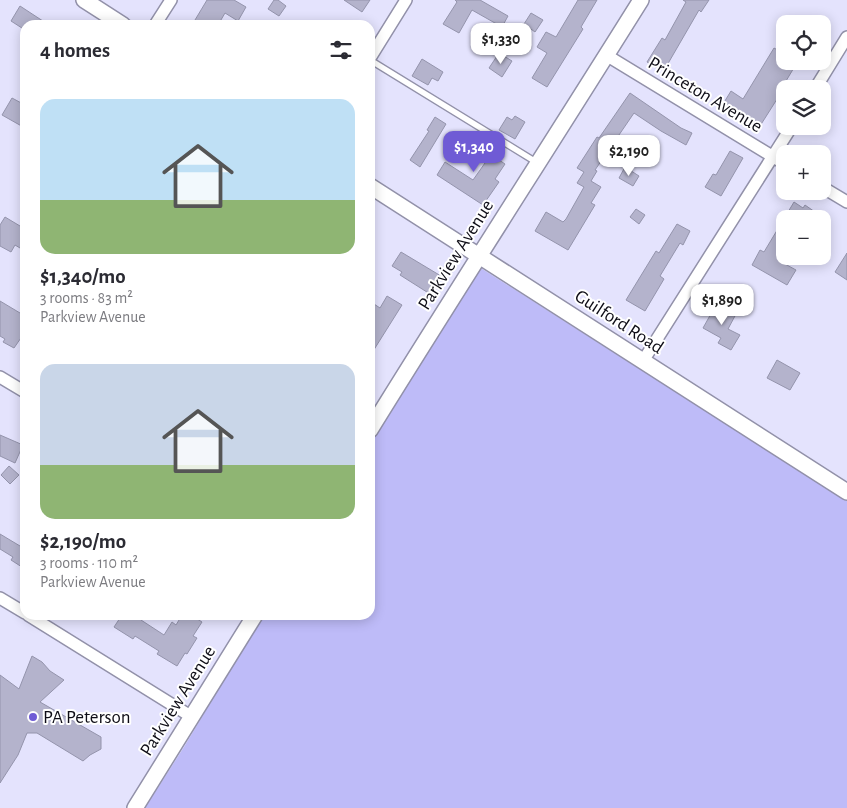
<!DOCTYPE html>
<html lang="en">
<head>
<meta charset="utf-8">
<style>
  :root { --surface:#fff; --page:#f2f2f3; --text:#2b2b33; --muted:#7c7c81; --accent:#6f5bd5 }
  body { margin:0; font-family:"Alegreya Sans",sans-serif; background:var(--page); color:var(--text); height:100vh; display:flex; flex-direction:column; font-size:19px; white-space:nowrap }
  * { box-sizing:border-box; margin:0 }
  p { font-size:16px; color:var(--muted) }
  .icon { flex:none; width:28px; height:28px; fill:none; stroke:currentColor; stroke-width:2; stroke-linecap:round; stroke-linejoin:round }
  .map { position:relative; flex:1; overflow:hidden }
  .drawer { position:absolute; left:20px; top:20px; width:355px; height:600px; display:flex; flex-direction:column; background:var(--surface); border-radius:15px; box-shadow:0 2px 12px #0003 }
  .drawer>* { flex:none }
  .fabs { position:absolute; left:776px; top:15px; display:grid; gap:10px }
  .fabs a { display:grid; place-items:center; width:55px; height:55px; border-radius:10px; background:var(--surface); box-shadow:0 2px 12px #0003; font-size:25px }
  .price { position:absolute; translate:-50% -42px; padding:0 11px; border-radius:10px; background:#fff; color:#222; font-size:16px; line-height:32px; filter:drop-shadow(0 1px 2px #0008) }
  .price::after { content:''; position:absolute; left:50%; top:30px; width:15px; height:11px; margin-left:-8px; background:inherit; clip-path:polygon(0 0,100% 0,50% 100%) }
  .price.current { background:var(--accent); color:#fff }
  ul { padding:0; list-style:none }
  li { display:grid; align-content:center; gap:10px; height:265px; padding:0 20px }
  li span { display:grid; place-items:center; height:155px; border-radius:15px; color:#555 }
  li>.icon { margin-inline-start:auto }
  span .icon { width:90px; height:90px; fill:#fffc; stroke-width:1 }
  li b { font-size:21px }
  h2 { display:flex; justify-content:space-between; align-items:center; height:60px; padding:0 20px; font-size:21px }
  .map>svg:first-child { display:block }
</style>
</head>
<body>
<div class="map">
<svg width="847" height="808" viewBox="0 0 847 808">
  <rect width="100%" height="100%" fill="#e4e3fd"/>
  <!-- green -->
  <path fill="#bebbf8" d="M476 265 847 501V808H145L184 747 263 615H370V435Z"/>
  <!-- building -->
  <path fill="#b4b3cc" stroke="#9494ac" d="M207 0H234L246 7 238 21 225 13 218 25H192Z
    M274 0H278L286 6 279 16 268 9Z
    M344 0H370L362 12Z
    M455 0H480L508 16 502 27 472 10 459 33 443 24 457 2Z
    M578 0H597L581 27 583 29 547 87 532 78 547 53 537 47 546 32 556 37Z
    M683 0H709L701 12 699 10 666 67 662 64 659 69 647 62 662 38 665 40 686 2Z
    M20 6 49 25H25V30L11 21Z
    M531 13 543 20 535 32 524 24Z
    M774 48 785 54V61H798L783 86 786 88 781 97 779 96 760 126 723 104 731 91 743 99Z
    M499 53 512 61 502 77 489 68Z
    M422 59 443 72 438 81 432 78 428 85 412 76Z
    M630 93 681 128 692 133 686 145 661 131 634 113 595 170 597 171 591 181 601 187 591 203 595 205 568 250 535 231 546 212 563 222 566 219 584 187 577 183 584 172 577 168 597 137 599 138Z
    M12 98 25 105V128L2 115Z
    M515 116 525 122 515 139 499 130 507 117 512 120Z
    M435 117 446 124 420 167 410 160 429 131 427 130Z
    M462 135 505 164 495 179 499 182 483 205 437 175 445 162 473 180 485 163 455 145Z
    M730 151 743 158 721 196 705 187 713 174 716 175Z
    M625 167 639 176 633 186 619 178Z
    M794 202 803 208 805 205 825 219H785V264L796 270 787 285 752 265 760 250 764 252Z
    M636 209 645 215 639 224 630 217Z
    M5 217 25 229V251L15 245 11 252 0 246V225Z
    M677 224 690 231 683 245 680 243 660 276 664 279 645 311 626 300 656 251 659 253Z
    M401 252 441 276 430 294 400 275 402 272 392 266Z
    M847 253V280L835 272Z
    M387 296 402 305 370 356V311L374 304 380 308Z
    M0 301 25 316V332L14 348 3 342 5 339 0 336Z
    M717 303 736 314 728 329 740 335 731 350 718 343 721 338 703 328Z
    M777 360 800 373 790 390 767 378Z
    M0 435 23 445 15 463 0 456Z
    M9 466 19 475 10 484 1 475Z
    M0 534 25 549V569L11 560 13 557 0 549Z
    M122 615H145L141 620 164 635 172 622 176 625 182 615H191L202 622 193 636 197 638 187 654 185 653 177 666 157 654 159 651 135 636 133 639 114 627Z
    M32 656 42 662 50 671 64 680 40 702 101 737V749L90 755 83 761 37 733H27L18 755 0 783V675L19 689Z"/>
  <g fill="none" stroke-linecap="round" stroke-linejoin="round">
    <!-- service casing -->
    <g stroke="#9291a9" stroke-width="8">
      <path id="service" d="M370 60 536 162"/>
    </g>
    <!-- minor casing -->
    <g stroke="#9291a9" stroke-width="14">
      <path id="minor" d="M155 25 171 0
        M606 55 785 164
        M370 58 406 0
        M815 89 847 37
        M822 187 847 202
        M643 361 792 126
        M0 377 25 392
        M0 598 25 613
        M28 615 192 717"/>
    </g>
    <!-- tertiary casing -->
    <g stroke="#9291a9" stroke-width="18">
      <path id="tertiary" d="M84 0 123 25
        M370 186 847 492
        M370 430C459 286 551 144 641 0
        M135 808 255 615"/>
    </g>
    <!-- service -->
    <use href="#service" stroke="#fff" stroke-width="5.5"/>
    <!-- minor -->
    <use href="#minor" stroke="#fff" stroke-width="11"/>
    <!-- tertiary -->
    <use href="#tertiary" stroke="#fff" stroke-width="15"/>
  </g>
  <!-- markers -->
  <circle fill="#6f5bd5" stroke="#fff" stroke-width="2" cx="33" cy="717" r="5"/>
  <g text-anchor="middle" dominant-baseline="central" stroke-width="4" stroke-linejoin="round" paint-order="stroke">
    <!-- street labels -->
    <g font-size="19" fill="#0e0d16" stroke="#fff">
      <text transform="translate(705 95) rotate(31)">Princeton Avenue</text>
      <text transform="translate(456 255) rotate(-58)">Parkview Avenue</text>
      <text transform="translate(619 322) rotate(33)">Guilford Road</text>
      <text transform="translate(178 701) rotate(-58)">Parkview Avenue</text>
    </g>
    <!-- poi labels -->
    <g font-size="19" fill="#0e0d16" stroke="#fff" text-anchor="start">
      <text x="43" y="717">PA Peterson</text>
    </g>
  </g>
</svg>
<div class="fabs">
<a><svg class="icon" aria-label="locate" viewBox="0 0 24 24"><circle cx="12" cy="12" r="6"/><path d="M12 2v4M12 18v4M2 12h4M18 12h4"/></svg></a>
<a><svg class="icon" aria-label="layers" viewBox="0 0 24 24"><path d="M12 4l9 5-9 5-9-5zM3 14l9 5 9-5"/></svg></a>
<a>+</a>
<a>−</a>
</div>
<b class="price" style="left:501px;top:65px">$1,330</b>
<b class="price current" style="left:474px;top:173px">$1,340</b>
<b class="price" style="left:629px;top:177px">$2,190</b>
<b class="price" style="left:722px;top:326px">$1,890</b>
<section class="drawer">
<h2>4 homes<svg class="icon" aria-label="filters" viewBox="0 0 24 24"><path d="M4 7h16M4 17h16"/><circle cx="9" cy="7" r="2"/><circle cx="15" cy="17" r="2"/></svg></h2>
<ul>
<li><span style="background:linear-gradient(#bfe0f5 65%,#8fb573 0)"><svg class="icon" aria-label="home" viewBox="0 0 24 24"><path d="M3 11l9-7 9 7M6 9v11h12V9"/></svg></span><div><b>$1,340/mo</b><p>3 rooms · 83 m²</p><p>Parkview Avenue</p></div></li>
<li><span style="background:linear-gradient(#c9d6e8 65%,#8fb573 0)"><svg class="icon" aria-label="home" viewBox="0 0 24 24"><path d="M3 11l9-7 9 7M6 9v11h12V9"/></svg></span><div><b>$2,190/mo</b><p>3 rooms · 110 m²</p><p>Parkview Avenue</p></div></li>
</ul>
</section>
</div>
</body>
</html>
